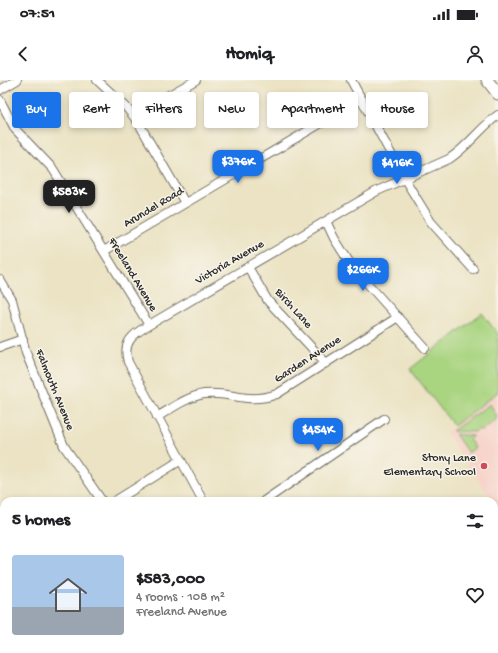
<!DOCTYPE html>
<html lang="en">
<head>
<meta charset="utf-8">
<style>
  :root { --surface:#fff; --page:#f6f6f6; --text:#202124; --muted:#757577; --accent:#1a73e8 }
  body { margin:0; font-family:"Gochi Hand",sans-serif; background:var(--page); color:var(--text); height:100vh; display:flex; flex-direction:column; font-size:15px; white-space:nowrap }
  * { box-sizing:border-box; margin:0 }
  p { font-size:13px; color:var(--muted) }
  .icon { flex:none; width:22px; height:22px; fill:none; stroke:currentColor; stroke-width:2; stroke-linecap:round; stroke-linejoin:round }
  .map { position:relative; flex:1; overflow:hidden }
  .panel { position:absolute; left:0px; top:417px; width:498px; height:156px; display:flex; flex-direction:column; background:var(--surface); border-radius:12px 12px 0 0; box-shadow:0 2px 6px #0003 }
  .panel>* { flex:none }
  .hud { position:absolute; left:12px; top:12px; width:474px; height:36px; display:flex; gap:8px }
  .price { position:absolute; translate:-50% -34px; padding:0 9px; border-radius:8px; background:var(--accent); color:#fff; font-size:13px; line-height:26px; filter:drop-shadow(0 1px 2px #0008) }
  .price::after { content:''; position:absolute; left:50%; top:24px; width:12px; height:9px; margin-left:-6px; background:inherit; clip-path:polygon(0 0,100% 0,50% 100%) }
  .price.on { background:#222; color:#fff }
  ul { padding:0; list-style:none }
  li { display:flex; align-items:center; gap:12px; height:100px; padding:0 12px }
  li span { display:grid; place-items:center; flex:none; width:112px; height:80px; border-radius:4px; color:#555 }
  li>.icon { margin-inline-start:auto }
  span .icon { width:48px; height:48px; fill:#fffc; stroke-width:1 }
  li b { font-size:17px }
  h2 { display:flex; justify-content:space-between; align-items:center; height:48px; padding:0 12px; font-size:17px }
  .pill { padding:0 14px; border-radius:4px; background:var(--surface); box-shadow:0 2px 6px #0003; font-size:14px; line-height:36px }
  .pill.on { background:var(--accent); color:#fff }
  .status { display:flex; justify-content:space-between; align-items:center; height:28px; padding:0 20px; background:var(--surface); direction:ltr }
  .status svg { height:11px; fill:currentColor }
  header { display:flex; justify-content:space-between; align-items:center; height:52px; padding:0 12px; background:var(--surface); font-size:18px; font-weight:700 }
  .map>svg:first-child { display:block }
</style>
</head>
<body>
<div class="status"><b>07:51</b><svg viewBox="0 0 49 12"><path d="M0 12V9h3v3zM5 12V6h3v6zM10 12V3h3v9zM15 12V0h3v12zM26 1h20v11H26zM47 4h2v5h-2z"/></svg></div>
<header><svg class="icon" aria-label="back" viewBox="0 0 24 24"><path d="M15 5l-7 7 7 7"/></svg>Homiq<svg class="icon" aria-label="person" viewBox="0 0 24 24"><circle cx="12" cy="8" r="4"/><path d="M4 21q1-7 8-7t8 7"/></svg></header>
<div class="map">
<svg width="498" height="573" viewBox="0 0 498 573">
  <rect width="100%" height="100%" fill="#f7f3e8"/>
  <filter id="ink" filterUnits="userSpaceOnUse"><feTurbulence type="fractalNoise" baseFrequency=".025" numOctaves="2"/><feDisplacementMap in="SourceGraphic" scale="8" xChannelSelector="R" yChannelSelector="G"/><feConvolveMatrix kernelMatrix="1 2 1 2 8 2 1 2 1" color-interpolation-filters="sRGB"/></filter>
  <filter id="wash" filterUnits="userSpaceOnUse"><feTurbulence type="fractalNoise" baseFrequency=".012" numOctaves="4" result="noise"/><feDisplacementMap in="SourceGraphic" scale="16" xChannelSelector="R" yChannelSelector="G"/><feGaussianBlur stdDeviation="0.9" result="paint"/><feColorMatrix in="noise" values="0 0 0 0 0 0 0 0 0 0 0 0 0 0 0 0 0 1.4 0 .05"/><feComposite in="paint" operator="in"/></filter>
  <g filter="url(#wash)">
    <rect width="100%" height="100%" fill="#ebe3c3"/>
    <!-- built -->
    <path fill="#f7d1c8" d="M498 312V430L494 421H492L446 352Z"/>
    <!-- green -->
    <path fill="#a9d480" stroke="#6a8056" d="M482 233 498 254V312L454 346 410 289Z
      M490 324 498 338 481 351 479 349 474 352 452 351Z
      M455 354 473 356 469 359 475 368 468 373Z"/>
  </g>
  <g filter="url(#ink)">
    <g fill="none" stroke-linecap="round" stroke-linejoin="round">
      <!-- street casing -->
      <g stroke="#6e6b60" stroke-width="10">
        <path id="street" d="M97 0 126 27 138 42 185 123
          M351 0 404 98 431 142 473 189
          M0 10 17 0
          M0 20 15 49 53 89 149 245
          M133 35 196 0
          M326 141 334 158 351 185 425 268
          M104 171 362 19
          M248 187 268 221 326 283
          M0 200 12 220 26 273 64 366 102 421
          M0 267 23 259
          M157 337C172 328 187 317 204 314 232 311 246 325 277 314L398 237
          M115 421 181 380
          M203 421 128 282C122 262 133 254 149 245L377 111 449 79C468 67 480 48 498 35
          M264 421 384 339
          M0 434 4 442
          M0 524 4 521
          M133 569 137 573
          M242 569 245 573
          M408 569 410 573
          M487 569 489 573"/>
      </g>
      <!-- secondary casing -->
      <g stroke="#6e6b60" stroke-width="13">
        <path id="secondary" d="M487 0 498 14"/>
      </g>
      <!-- primary casing -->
      <g stroke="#6e6b60" stroke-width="14">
        <path id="primary" d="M494 479 498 477
          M310 573 318 569"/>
      </g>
      <!-- street -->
      <use href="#street" stroke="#fff" stroke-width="8"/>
      <!-- secondary -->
      <use href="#secondary" stroke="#fff" stroke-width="11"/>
      <!-- primary -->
      <use href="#primary" stroke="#fff" stroke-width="12"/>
    </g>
  </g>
  <!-- markers -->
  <circle fill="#d1495b" stroke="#f7f3e8" stroke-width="1.5" cx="484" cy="386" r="4"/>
  <g text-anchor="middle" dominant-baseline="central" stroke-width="3" stroke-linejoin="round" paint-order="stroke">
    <!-- street labels -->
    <g font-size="12" fill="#2b2b2b" stroke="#f7f3e8">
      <text transform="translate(154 128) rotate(-31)">Arundel Road</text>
      <text transform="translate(230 183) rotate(-30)">Victoria Avenue</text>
      <text transform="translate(132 195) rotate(59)">Freeland Avenue</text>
      <text transform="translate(293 229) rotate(48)">Birch Lane</text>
      <text transform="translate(308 280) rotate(-33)">Garden Avenue</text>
      <text transform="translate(54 310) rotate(68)">Falmouth Avenue</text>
    </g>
    <!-- poi labels -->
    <g font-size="12" fill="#2b2b2b" stroke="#f7f3e8" text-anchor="end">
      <text x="476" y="379">Stony Lane<tspan x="476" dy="14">Elementary School</tspan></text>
    </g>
  </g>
</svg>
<b class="price" style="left:238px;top:104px">$376K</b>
<b class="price" style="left:397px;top:105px">$416K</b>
<b class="price on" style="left:69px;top:134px">$583K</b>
<b class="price" style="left:363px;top:212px">$266K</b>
<b class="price" style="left:318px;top:372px">$454K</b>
<div class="hud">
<a class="pill on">Buy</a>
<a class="pill">Rent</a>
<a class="pill">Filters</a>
<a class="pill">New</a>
<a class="pill">Apartment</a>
<a class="pill">House</a>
</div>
<section class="panel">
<h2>5 homes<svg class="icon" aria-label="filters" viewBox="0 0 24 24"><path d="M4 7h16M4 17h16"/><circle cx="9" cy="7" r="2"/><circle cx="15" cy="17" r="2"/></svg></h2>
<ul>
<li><span style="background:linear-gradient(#a9c7e8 65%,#9aa5b1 0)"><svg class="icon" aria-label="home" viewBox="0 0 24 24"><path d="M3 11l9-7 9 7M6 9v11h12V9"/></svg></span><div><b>$583,000</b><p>4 rooms · 108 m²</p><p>Freeland Avenue</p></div><svg class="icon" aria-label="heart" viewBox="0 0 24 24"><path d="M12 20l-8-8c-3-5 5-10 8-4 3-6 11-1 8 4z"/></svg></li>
</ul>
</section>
</div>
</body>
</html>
